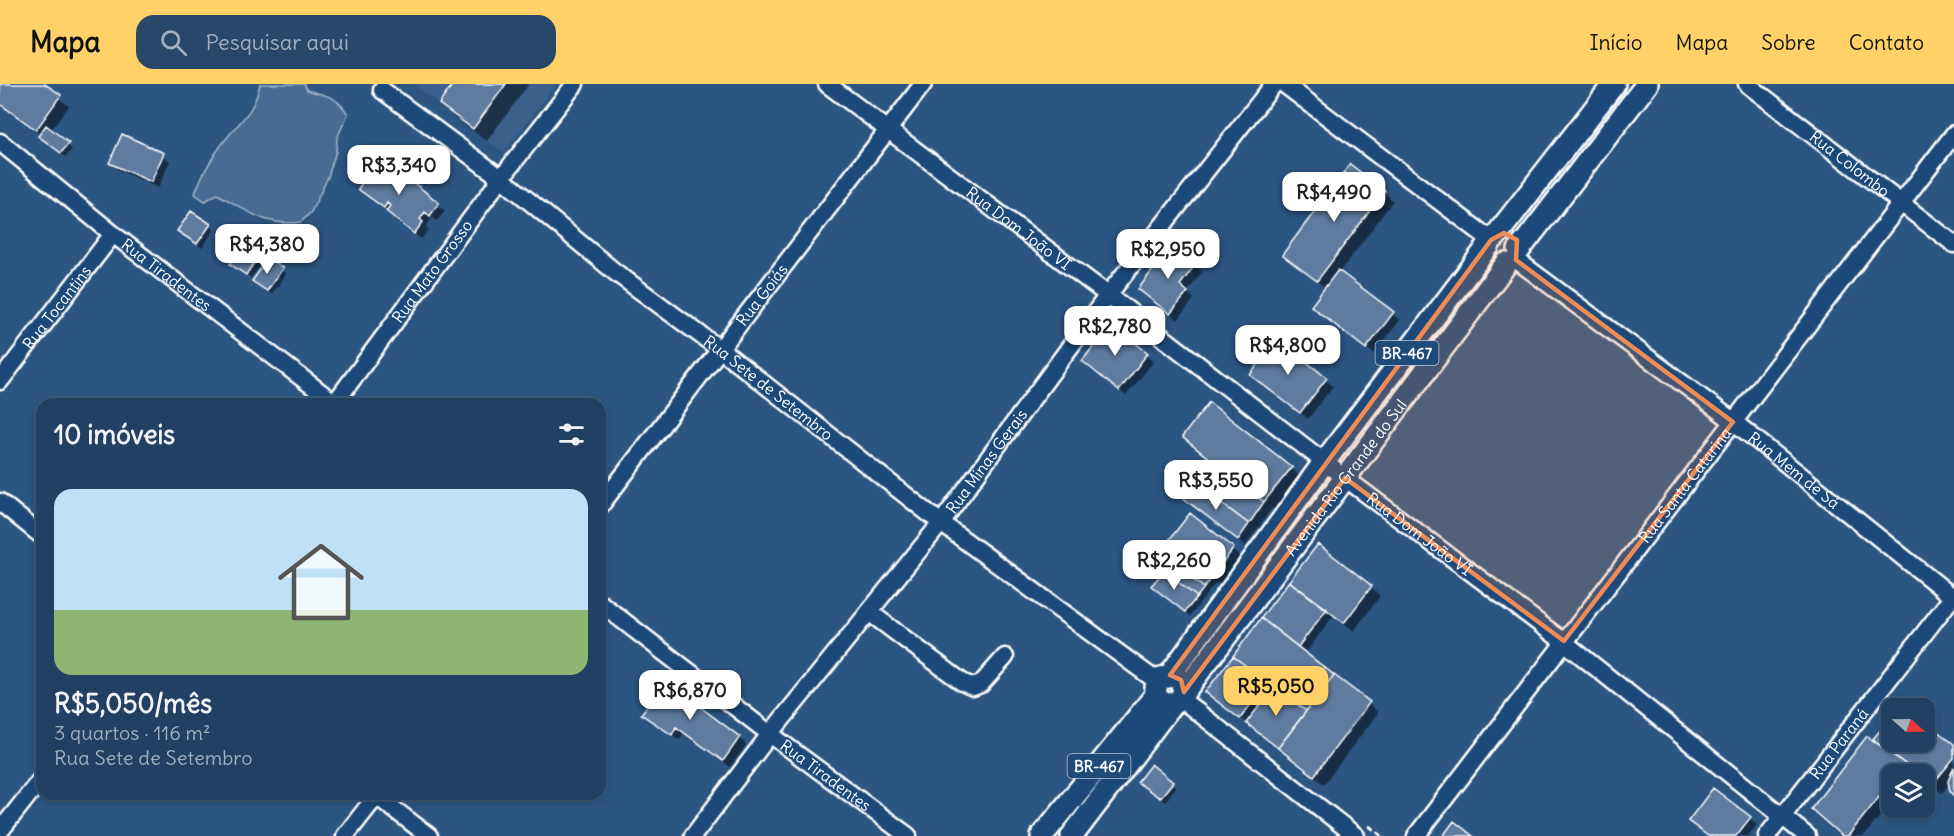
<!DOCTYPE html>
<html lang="pt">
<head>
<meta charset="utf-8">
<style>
  :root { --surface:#214062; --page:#294768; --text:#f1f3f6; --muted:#a2afbe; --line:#3e5977; --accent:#ffd166 }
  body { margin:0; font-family:Delius,sans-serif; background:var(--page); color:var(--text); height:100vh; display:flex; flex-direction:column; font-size:22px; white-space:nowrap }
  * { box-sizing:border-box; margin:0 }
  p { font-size:20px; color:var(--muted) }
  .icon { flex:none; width:33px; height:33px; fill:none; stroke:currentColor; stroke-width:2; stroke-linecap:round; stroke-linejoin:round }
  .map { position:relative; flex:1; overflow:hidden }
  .details { position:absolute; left:36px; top:314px; width:570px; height:402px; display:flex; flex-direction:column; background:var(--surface); border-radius:18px; box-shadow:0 3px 9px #0003,0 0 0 2px var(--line) }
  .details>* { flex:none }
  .needle { width:39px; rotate:110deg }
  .buttons { position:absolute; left:1881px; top:614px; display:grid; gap:12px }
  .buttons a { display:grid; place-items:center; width:54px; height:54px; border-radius:12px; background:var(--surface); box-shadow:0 3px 9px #0003,0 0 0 2px var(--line); font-size:30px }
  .price { position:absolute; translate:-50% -51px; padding:0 14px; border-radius:12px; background:#fff; color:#222; font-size:20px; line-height:39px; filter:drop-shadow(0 2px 3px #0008) }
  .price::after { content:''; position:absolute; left:50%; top:36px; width:18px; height:14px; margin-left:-9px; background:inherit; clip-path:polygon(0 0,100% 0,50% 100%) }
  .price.current { background:var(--accent); color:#111 }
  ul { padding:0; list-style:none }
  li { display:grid; align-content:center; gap:12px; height:318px; padding:0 18px }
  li+li { border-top:2px solid var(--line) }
  li span { display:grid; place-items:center; height:186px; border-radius:18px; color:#555 }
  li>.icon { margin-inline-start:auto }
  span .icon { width:108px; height:108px; fill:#fffc; stroke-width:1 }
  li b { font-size:26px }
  h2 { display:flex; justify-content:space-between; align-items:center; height:72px; padding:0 18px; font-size:26px }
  header { display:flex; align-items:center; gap:36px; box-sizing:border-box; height:84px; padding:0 30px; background:var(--accent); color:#111 }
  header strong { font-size:28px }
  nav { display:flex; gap:33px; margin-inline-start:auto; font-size:21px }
  .search { width:420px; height:54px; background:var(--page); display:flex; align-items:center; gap:15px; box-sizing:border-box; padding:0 21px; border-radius:18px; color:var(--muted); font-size:22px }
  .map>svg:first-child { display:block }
</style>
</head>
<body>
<header>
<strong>Mapa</strong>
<div class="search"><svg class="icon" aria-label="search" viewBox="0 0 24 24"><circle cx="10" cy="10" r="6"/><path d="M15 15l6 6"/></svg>Pesquisar aqui</div>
<nav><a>Início</a><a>Mapa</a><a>Sobre</a><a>Contato</a></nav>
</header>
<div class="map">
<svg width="1954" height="752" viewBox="0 0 1954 752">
  <rect width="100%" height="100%" fill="#2c5582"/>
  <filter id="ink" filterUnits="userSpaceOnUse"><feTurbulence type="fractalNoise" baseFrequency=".0167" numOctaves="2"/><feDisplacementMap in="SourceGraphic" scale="12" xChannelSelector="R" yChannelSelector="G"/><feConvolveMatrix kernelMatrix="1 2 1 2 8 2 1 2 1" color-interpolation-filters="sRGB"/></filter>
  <g filter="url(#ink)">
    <!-- built -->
    <path fill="#3b618b" d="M413 0H556L504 69Z"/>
    <!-- green -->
    <path fill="#486b92" stroke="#a4b5c8" stroke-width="1.5" d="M260 0H304L307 6C327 12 336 11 348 30L337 54 336 67 328 93 311 128 301 138C263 143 248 126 217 110L205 117 195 110C201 91 213 72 225 56 242 35 254 28 260 0Z"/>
    <!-- shadow -->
    <path fill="#0007" fill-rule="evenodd" d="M0 0H42L69 22 50 47 72 65 66 73 44 56 41 51 0 21Z
      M454 0H529L487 57 454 33 441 19Z
      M163 71 170 77 158 104 118 86 111 79Z
      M382 75 445 127 437 137 432 133 426 143 429 146 421 155 367 111 371 102 379 90 374 86Z
      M1384 108 1393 117 1339 189 1400 236 1374 270 1320 229 1326 204 1294 180 1284 171Z
      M210 141 214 146 202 164 184 151Z
      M252 151 271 166 251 194 237 184Z
      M1172 163 1202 188 1187 208 1194 215 1178 236 1147 212Z
      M282 186 286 190 272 210 258 201Z
      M1277 257 1333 302 1308 335 1258 297Z
      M1147 270 1154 277 1126 312 1084 277Z
      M1184 353 1291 384 1301 393 1274 426 1272 424 1245 462 1185 414 1196 399 1194 397 1210 376Z
      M1190 431 1240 472 1219 500 1216 498 1190 532 1158 506 1179 469Z
      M1318 462 1371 503 1380 512 1354 547 1334 531 1305 570 1369 619 1378 629 1324 700 1207 608ZM1267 597 1275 604 1260 623 1253 615Z
      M643 630 739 654 746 661 730 683 684 649 679 656 650 636Z
      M1875 655 1954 662V710L1950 699 1942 709 1924 695V690H1918L1915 688 1913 690H1892V718L1864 752H1843L1822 734 1881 663Z
      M1172 699 1176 703 1165 718 1143 702Z
      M1750 734 1757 741 1748 752H1708L1697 744Z"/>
    <!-- building -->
    <path fill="#5e7c9f" stroke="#fff" stroke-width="1.5" d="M0 0H45L61 11 36 46 0 20Z
      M453 0H506L473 45 439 20Z
      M46 41 69 59 61 69 38 52Z
      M122 50 164 69 151 98 109 79Z
      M382 73 439 119 430 132 425 128 420 135 423 138 414 150 386 127 390 122 387 119 384 124 358 105 365 94 370 99 378 89 372 86Z
      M1350 80 1385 107 1317 197 1282 171Z
      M191 127 211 140 197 160 177 147Z
      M251 149 267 160 246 191 230 180Z
      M1172 161 1196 180 1180 201 1188 208 1170 230 1138 205Z
      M268 174 283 184 267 207 252 197Z
      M1338 186 1394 228 1366 265 1311 222Z
      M1111 240 1148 269 1119 307 1082 277Z
      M1277 255 1327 294 1300 329 1250 291Z
      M1209 318 1292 383 1264 418 1182 353Z
      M1208 376 1264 418 1249 440 1192 397Z
      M1194 399 1249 440 1238 456 1183 414Z
      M1190 429 1234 464 1211 494 1166 460Z
      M1318 460 1372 502 1344 539 1289 497Z
      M1178 468 1211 494 1204 504 1170 478Z
      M1170 478 1204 504 1197 513 1164 487Z
      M1164 487 1197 513 1185 528 1151 502Z
      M1289 497 1327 525 1298 563 1261 534Z
      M1261 534 1334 591 1306 627 1233 572Z
      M1233 572 1259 592 1246 609 1255 615 1240 635 1205 608Z
      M1334 591 1370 618 1314 692 1278 664Z
      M666 597 740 653 723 677 676 643 672 651 641 630Z
      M1274 603 1306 627 1278 664 1246 639Z
      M1892 632V657H1924V637L1954 660V674L1932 701 1924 695V690H1918L1873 655Z
      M1867 652 1905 680 1897 690H1892V697L1848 752H1842L1811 725Z
      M1151 680 1173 698 1160 714 1137 698Z
      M1954 683V712L1950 708 1948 697Z
      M1713 704 1751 733 1736 752H1708L1688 737Z
      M1454 737 1473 752H1443Z"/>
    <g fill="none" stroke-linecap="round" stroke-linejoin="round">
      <!-- minor casing -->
      <g stroke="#fff" stroke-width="21">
        <g id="minor">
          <path id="s1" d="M827 0 1108 211 1345 394 1559 554 1807 752"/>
          <path d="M1284 0 1491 156"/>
          <path id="s2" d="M1747 0 1954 160"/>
          <path id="s3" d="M382 6 501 94 615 188 721 266 941 439 1158 598"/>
          <path id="s4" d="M0 58 113 150 336 320"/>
          <path id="s5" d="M1515 175 1729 334 1954 514"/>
          <path id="s6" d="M0 297 113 150"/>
          <path id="s7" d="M334 320 501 94 575 0"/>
          <path d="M0 418 42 452"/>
          <path id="s8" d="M600 422 923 0"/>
          <path id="s9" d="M600 519 770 650 908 752"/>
          <path d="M869 528 962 598 973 603 981 600 1005 573"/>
          <path d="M1181 615 1356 752"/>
          <path d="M374 710 429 752"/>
          <path d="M0 747 42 694"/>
          <path d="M345 752 378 710"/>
          <path id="s10" d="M693 752 770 650 941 439 1108 211 1274 0"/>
          <path id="s11" d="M1416 752 1954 50"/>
          <path id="s12" d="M1767 752 1954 511"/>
        </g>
      </g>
      <!-- major casing -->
      <g stroke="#fff" stroke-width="26">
        <g id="major">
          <path d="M1495 153 1614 0"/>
          <path d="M1519 166 1647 0"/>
          <path d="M1170 591 1325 377 1489 161"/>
          <path id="s13" d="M1184 608 1181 596 1174 592 1161 594C1144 614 1173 633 1184 608L1506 180"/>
          <path d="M1042 752 1156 611"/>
          <path d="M1072 752 1172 620"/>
        </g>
      </g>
      <!-- path -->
      <path stroke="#fff" stroke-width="3" stroke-dasharray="6 4.5" stroke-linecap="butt" d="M1369 742 1382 752"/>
      <!-- minor -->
      <use href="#minor" stroke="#1f4a7a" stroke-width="16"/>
      <!-- major -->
      <use href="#major" stroke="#1f4a7a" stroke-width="21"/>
    </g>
  </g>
  <!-- marked area -->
  <path fill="#ef8b55" fill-opacity="0.2" stroke="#ef8b55" stroke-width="4.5" stroke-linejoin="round" d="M1504 149 1517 156 1516 176 1733 338 1564 557 1345 394 1184 608 1181 596 1170 591 1491 156Z"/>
  <g text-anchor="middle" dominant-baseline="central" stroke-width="4.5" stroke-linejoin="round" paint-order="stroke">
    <!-- shield labels -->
    <g fill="#1f4a7a" stroke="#bcc9d7" stroke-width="1.5">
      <rect x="1375.5" y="257" width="63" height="24" rx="4.5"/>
      <rect x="1067.5" y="670" width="63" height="24" rx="4.5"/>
    </g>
    <g font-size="15" font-weight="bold" fill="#fff">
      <text x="1407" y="269">BR-467</text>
      <text x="1099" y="682">BR-467</text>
    </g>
    <!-- street labels -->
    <g font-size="16" fill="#fff" stroke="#1f4a7a">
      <text stroke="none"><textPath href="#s2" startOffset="130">Rua Colombo</textPath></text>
      <text stroke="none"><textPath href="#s1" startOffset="240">Rua Dom João VI</textPath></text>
      <text stroke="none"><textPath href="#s7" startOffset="165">Rua Mato Grosso</textPath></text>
      <text stroke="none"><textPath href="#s4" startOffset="213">Rua Tiradentes</textPath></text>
      <text stroke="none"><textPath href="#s8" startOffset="266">Rua Goiás</textPath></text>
      <text stroke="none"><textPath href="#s6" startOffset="93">Rua Tocantins</textPath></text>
      <text stroke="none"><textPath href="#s3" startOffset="488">Rua Sete de Setembro</textPath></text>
      <text stroke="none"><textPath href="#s10" startOffset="476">Rua Minas Gerais</textPath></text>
      <text stroke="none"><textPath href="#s5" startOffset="350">Rua Mem de Sá</textPath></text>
      <text stroke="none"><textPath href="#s13" startOffset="357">Avenida Rio Grande do Sul</textPath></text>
      <text stroke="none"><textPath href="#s11" startOffset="442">Rua Santa Catarina</textPath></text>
      <text stroke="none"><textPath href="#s1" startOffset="744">Rua Dom João VI</textPath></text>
      <text stroke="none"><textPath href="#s12" startOffset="117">Rua Paraná</textPath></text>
      <text stroke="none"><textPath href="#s9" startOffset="284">Rua Tiradentes</textPath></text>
    </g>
  </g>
</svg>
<div class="buttons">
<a><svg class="needle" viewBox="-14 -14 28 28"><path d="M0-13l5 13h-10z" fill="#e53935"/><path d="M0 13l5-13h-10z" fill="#a2afbe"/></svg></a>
<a><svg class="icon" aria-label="layers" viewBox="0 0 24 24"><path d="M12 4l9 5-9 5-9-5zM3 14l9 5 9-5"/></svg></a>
</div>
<b class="price" style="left:399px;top:112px">R$3,340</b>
<b class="price" style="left:1334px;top:139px">R$4,490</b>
<b class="price" style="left:267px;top:191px">R$4,380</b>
<b class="price" style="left:1168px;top:196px">R$2,950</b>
<b class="price" style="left:1115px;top:273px">R$2,780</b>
<b class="price" style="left:1288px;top:292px">R$4,800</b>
<b class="price" style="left:1216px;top:427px">R$3,550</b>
<b class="price" style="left:1174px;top:507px">R$2,260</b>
<b class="price current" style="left:1276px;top:633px">R$5,050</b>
<b class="price" style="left:690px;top:637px">R$6,870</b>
<section class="details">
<h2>10 imóveis<svg class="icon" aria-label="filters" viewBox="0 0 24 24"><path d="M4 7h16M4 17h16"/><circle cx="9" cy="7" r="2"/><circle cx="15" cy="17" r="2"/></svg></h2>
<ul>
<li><span style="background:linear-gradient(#bfe0f5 65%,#8fb573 0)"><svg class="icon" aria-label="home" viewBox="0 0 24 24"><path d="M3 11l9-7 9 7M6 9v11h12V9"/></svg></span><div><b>R$5,050/mês</b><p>3 quartos · 116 m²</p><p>Rua Sete de Setembro</p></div></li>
</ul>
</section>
</div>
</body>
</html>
